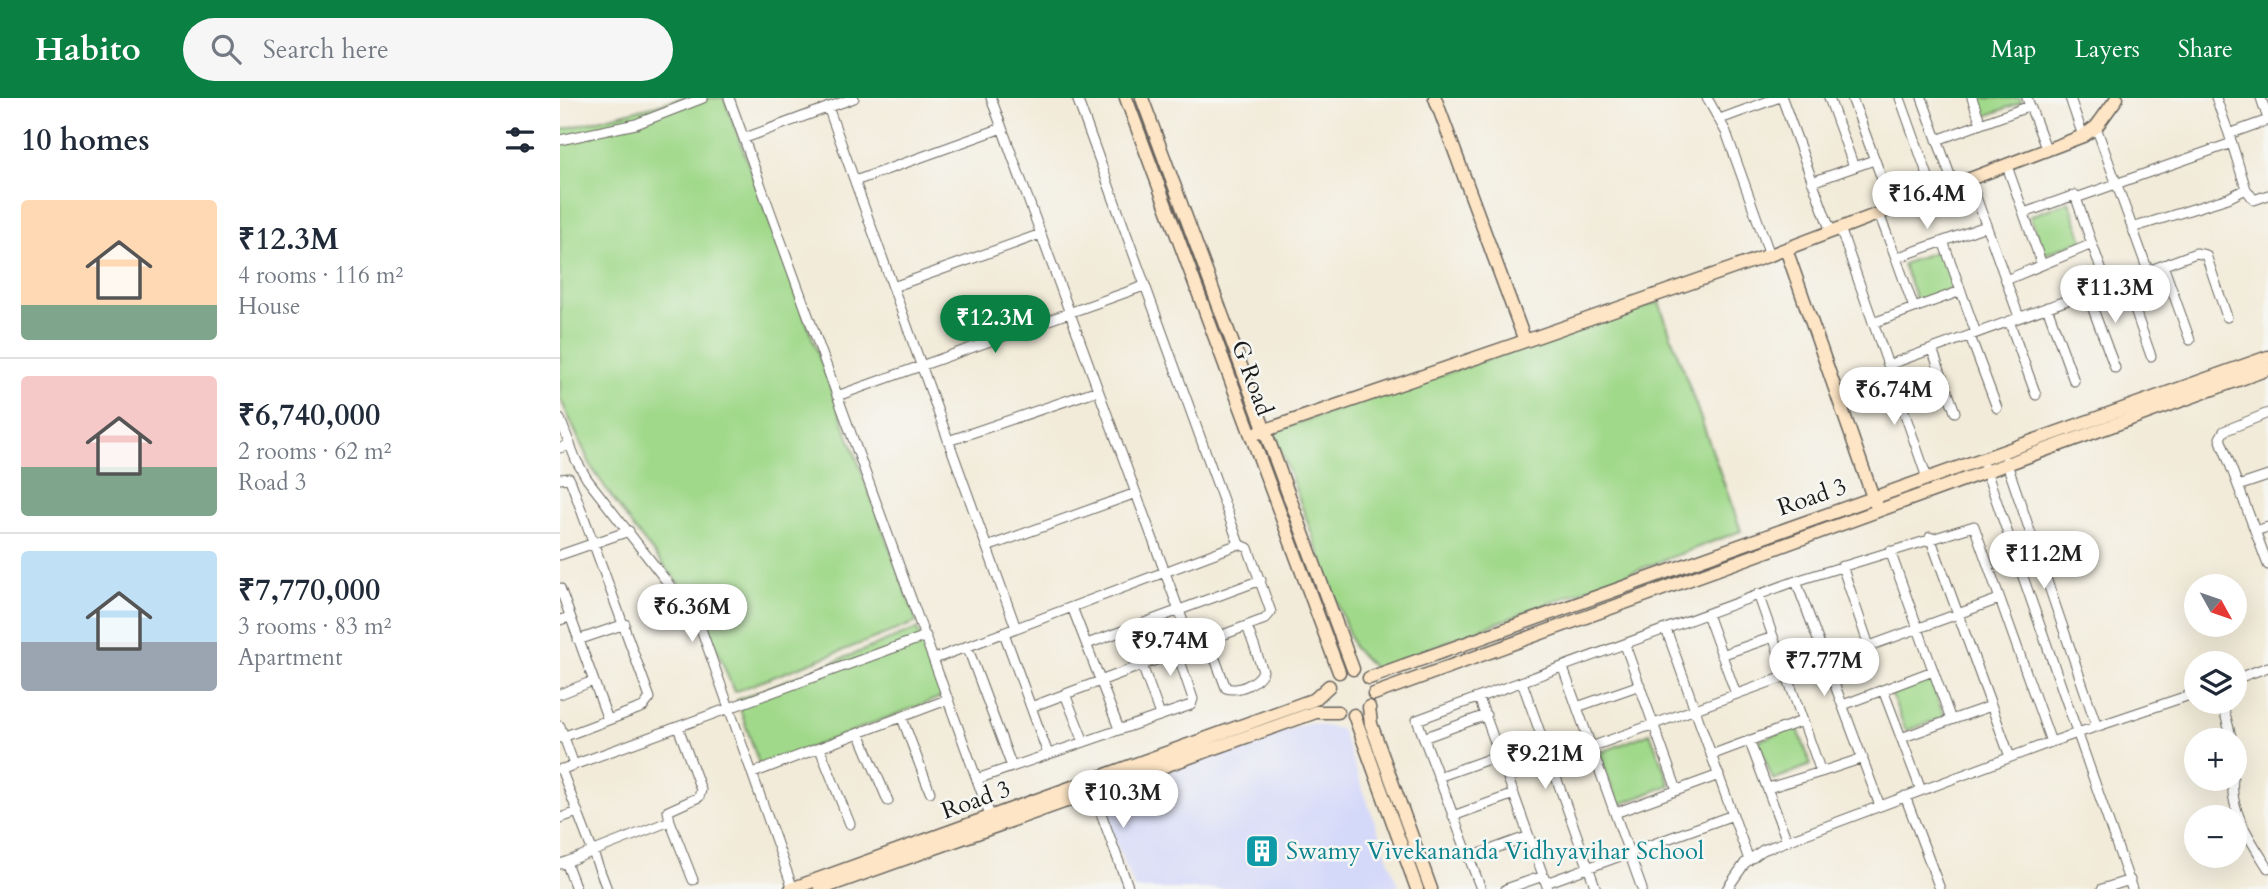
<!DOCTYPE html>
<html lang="en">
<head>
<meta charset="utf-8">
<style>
  :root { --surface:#fff; --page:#f6f6f7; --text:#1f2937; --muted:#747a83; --line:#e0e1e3; --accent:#0b8043 }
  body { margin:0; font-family:Cardo,serif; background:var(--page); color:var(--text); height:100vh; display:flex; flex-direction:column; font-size:26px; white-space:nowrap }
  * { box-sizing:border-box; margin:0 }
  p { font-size:23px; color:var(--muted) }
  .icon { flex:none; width:38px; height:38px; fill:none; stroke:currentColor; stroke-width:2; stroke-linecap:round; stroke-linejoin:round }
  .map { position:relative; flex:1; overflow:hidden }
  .drawer { display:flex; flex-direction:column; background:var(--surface); width:560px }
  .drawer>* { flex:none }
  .needle { width:46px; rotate:130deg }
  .buttons { position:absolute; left:1624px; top:476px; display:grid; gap:14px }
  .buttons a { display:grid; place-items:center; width:63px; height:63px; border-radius:50%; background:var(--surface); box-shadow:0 7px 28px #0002; font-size:35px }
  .price { position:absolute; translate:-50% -60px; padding:0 16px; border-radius:24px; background:#fff; color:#222; font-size:23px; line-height:46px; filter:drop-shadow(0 2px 4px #0008) }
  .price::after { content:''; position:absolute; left:50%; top:42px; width:21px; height:16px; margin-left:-10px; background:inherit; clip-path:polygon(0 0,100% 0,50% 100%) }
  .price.current { background:var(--accent); color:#fff }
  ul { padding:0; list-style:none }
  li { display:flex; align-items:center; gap:21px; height:175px; padding:0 21px }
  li+li { border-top:2px solid var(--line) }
  li span { display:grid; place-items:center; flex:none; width:196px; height:140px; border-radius:7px; color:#555 }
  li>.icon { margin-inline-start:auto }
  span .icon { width:84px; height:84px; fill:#fffc; stroke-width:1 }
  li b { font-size:30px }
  h2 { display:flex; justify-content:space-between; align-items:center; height:84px; padding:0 21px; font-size:30px }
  header { display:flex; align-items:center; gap:42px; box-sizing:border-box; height:98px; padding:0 35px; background:var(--accent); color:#fff }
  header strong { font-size:33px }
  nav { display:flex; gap:38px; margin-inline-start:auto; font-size:24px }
  .search { width:490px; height:63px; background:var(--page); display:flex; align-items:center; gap:18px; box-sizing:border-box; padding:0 24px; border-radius:38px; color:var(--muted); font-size:26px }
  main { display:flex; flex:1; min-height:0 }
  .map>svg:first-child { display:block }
</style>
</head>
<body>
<header>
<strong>Habito</strong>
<div class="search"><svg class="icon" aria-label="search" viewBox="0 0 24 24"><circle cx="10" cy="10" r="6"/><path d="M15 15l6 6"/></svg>Search here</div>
<nav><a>Map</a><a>Layers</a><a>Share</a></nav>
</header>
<main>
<section class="drawer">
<h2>10 homes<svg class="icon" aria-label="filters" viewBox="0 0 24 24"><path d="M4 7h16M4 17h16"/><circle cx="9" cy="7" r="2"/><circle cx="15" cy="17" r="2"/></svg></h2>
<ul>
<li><span style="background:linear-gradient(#ffd9b3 75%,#7fa58c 0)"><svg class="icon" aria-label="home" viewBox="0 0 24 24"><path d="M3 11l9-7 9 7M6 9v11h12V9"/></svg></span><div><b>₹12.3M</b><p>4 rooms · 116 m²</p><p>House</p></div></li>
<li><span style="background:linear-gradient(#f6c9c9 65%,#7fa58c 0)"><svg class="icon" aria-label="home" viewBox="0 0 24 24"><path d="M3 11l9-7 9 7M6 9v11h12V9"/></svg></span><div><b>₹6,740,000</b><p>2 rooms · 62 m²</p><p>Road 3</p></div></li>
<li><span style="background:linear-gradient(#bfe0f5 65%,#9aa5b1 0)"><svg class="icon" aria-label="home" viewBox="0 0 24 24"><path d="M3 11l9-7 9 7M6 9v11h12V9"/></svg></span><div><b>₹7,770,000</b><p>3 rooms · 83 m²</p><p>Apartment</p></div></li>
</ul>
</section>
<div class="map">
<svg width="1708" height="791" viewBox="0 0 1708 791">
  <rect width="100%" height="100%" fill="#f6f6f2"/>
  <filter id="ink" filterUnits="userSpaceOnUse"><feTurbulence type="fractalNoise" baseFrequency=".0143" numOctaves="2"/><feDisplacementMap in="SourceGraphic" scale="14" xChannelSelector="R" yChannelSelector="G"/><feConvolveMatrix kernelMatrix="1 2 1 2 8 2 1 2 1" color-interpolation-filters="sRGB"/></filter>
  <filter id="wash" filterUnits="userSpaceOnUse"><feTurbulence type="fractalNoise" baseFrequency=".00686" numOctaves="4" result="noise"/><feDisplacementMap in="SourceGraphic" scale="28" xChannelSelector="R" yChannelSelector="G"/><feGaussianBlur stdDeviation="1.57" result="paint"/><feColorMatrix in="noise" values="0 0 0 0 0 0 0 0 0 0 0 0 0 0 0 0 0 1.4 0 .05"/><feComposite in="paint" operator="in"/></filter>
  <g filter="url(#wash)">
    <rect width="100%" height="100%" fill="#f2ebd9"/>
    <!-- built -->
    <path fill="#d4d8f9" d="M749 625 781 631 839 791H575L537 697Z"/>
    <!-- green -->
    <path fill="#a1d98b" stroke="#5e7a54" stroke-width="2" d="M123 0H164L357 524 174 594 143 515 74 431 32 370 0 300V32Z
      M1417 0H1460L1462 4 1424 19Z
      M1509 103 1523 142 1485 156 1470 118Z
      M1381 151 1395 189 1357 204 1343 166Z
      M1099 204 1181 433 815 571 794 550 714 333Z
      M357 531 384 598 200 669 177 602Z
      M1370 580 1384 619 1346 633 1331 595Z
      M1237 628 1251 667 1213 682 1198 643Z
      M1090 635 1110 687 1059 707 1039 655Z"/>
  </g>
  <g filter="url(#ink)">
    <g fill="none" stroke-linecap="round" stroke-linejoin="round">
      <!-- street casing -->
      <g stroke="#67645e" stroke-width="11">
        <path id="street" d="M169 0 432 723
          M431 0 632 548
          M1147 0 1166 34 1210 157
          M1222 0 1271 134
          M1269 0 1294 69
          M1292 0 1333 111
          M1340 0 1374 95
          M1362 0 1394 88
          M1412 0 1421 26
          M1467 0 1487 53
          M1510 0 1523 38
          M1656 0 1669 36 1708 22
          M1701 0 1708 21
          M268 9 456 530
          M1160 21 1217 0
          M1536 29 1588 173 1636 155 1646 157 1667 219
          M185 40 294 0
          M0 42 76 26 143 0
          M1377 42 1470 8
          M1447 68 1482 167
          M1410 82 1459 219
          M295 83 442 30
          M1252 84 1314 62
          M1686 91 1694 102 1708 97
          M1516 100 1672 45
          M1319 116 1336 160 1426 128
          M1280 130 1328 267 1588 173
          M1572 130 1668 100 1686 91 1669 36
          M1383 143 1416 235
          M1532 146 1547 187
          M1336 160 1354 210
          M1603 167 1630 242
          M1564 181 1591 258
          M1446 182 1532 146 1515 97 1464 115
          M333 189 481 136
          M1527 195 1555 270
          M1487 209 1514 283
          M1449 223 1476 297
          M1313 225 1401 193
          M1410 238 1437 310
          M1372 251 1395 314
          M1328 267 1367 380
          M277 298 584 188
          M1708 315 1664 333 1660 340 1708 467
          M0 321 16 362 27 381 139 525 233 791
          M388 343 538 292
          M0 350 10 346
          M1446 363 1537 629
          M1425 370 1572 791
          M0 381 9 380 11 384 90 600 83 609 0 640
          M1678 388 1708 378
          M1695 433 1708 429
          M1370 439 1450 659
          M427 449 576 395
          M1330 453 1391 622 1431 608
          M0 457 69 433
          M1282 468 1309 548
          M1236 483 1320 708
          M0 490 48 622
          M1198 496 1261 674 1303 660
          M512 509 559 631
          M1147 516 1176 596
          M0 522 10 519
          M1106 531 1189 762
          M444 535 488 656
          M18 542 65 526
          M648 542 666 590C678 594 698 585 703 573L687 528
          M527 546 701 482
          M1065 547 1117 692
          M407 548 452 669
          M1161 557 1213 539
          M374 561 679 446
          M582 567 600 617
          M1003 570 1082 791
          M1675 581 1708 569
          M962 584 1036 791
          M1323 592 1361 692
          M0 596 33 583
          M505 596 524 644
          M919 600 988 791
          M1662 604 1672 642
          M1283 607 1373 573
          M471 609 705 521 711 514 688 450 679 446 517 0
          M1017 609 1080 587
          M342 620 370 694
          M0 628 14 667
          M300 637 328 703
          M866 639 926 617
          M1341 640 1391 622
          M1189 642 1227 743
          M260 651 290 726
          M1151 657 1242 623
          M1 671 47 791
          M0 672 366 538
          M193 675 389 601
          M878 679 940 657
          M948 679 1439 501
          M417 681 631 607 633 601 617 554
          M1673 681C1669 713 1692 744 1708 770
          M1208 690 1261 674
          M532 691 569 791
          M1345 698 1380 791
          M1055 715 1159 677
          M893 718 954 696
          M0 720 18 714
          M110 723 133 782
          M908 760 969 738
          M6 764 110 723 108 713 139 699 141 692 118 629
          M0 766 6 764 16 791
          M986 785 1173 717
          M921 791 857 622 1236 483 1414 428 1491 644
          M946 791 983 778
          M1167 791 1185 765 1203 752 1491 644 1636 595
          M1542 791 1570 782"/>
      </g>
      <!-- secondary casing -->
      <g stroke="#67645e" stroke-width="15">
        <path id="secondary" d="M566 0 779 574
          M582 0 793 571
          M875 0 965 243 1210 157 1523 38 1536 29 1557 0
          M1226 151 1315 405
          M697 335 965 243
          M809 580 1708 259
          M814 596 1708 271
          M809 609 811 626 871 791
          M794 617 857 791
          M231 791 755 601 769 588
          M260 791 756 614H778"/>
      </g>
      <!-- street -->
      <use href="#street" stroke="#fff" stroke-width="9"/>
      <!-- secondary -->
      <use href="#secondary" stroke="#fde5c5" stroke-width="12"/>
    </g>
  </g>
  <!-- icons -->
  <defs>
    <g id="building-square" transform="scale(1.75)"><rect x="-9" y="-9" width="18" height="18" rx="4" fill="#0f9aa8" stroke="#f6f6f2"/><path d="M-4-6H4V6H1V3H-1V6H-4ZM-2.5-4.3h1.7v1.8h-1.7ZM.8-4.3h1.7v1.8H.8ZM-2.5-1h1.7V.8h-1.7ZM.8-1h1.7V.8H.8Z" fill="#fff"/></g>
  </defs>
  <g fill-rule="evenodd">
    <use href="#building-square" x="702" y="753"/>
  </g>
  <g text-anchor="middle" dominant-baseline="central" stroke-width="5" stroke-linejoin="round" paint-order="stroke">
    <!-- street labels -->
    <g font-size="24" fill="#1c1c1c" stroke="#f6f6f2">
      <text transform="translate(692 280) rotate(70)">G Road</text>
      <text transform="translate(1252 399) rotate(-19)">Road 3</text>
      <text transform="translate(416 702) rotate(-20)">Road 3</text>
    </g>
    <!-- culture labels -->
    <g font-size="24" fill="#0d838f" stroke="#f6f6f2" text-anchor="start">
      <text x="726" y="753">Swamy Vivekananda Vidhyavihar School</text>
    </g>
  </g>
</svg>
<div class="buttons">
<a><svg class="needle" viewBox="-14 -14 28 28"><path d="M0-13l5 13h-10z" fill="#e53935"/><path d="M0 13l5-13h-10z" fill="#747a83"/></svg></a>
<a><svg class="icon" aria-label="layers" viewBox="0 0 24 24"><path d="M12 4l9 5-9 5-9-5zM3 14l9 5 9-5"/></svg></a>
<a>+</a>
<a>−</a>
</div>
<b class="price" style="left:1367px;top:133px">₹16.4M</b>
<b class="price" style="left:1555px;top:227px">₹11.3M</b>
<b class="price current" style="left:435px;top:257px">₹12.3M</b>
<b class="price" style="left:1334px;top:329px">₹6.74M</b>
<b class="price" style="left:1484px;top:493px">₹11.2M</b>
<b class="price" style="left:132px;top:546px">₹6.36M</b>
<b class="price" style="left:610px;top:580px">₹9.74M</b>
<b class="price" style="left:1264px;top:600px">₹7.77M</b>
<b class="price" style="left:985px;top:693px">₹9.21M</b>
<b class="price" style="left:563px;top:732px">₹10.3M</b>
</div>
</main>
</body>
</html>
